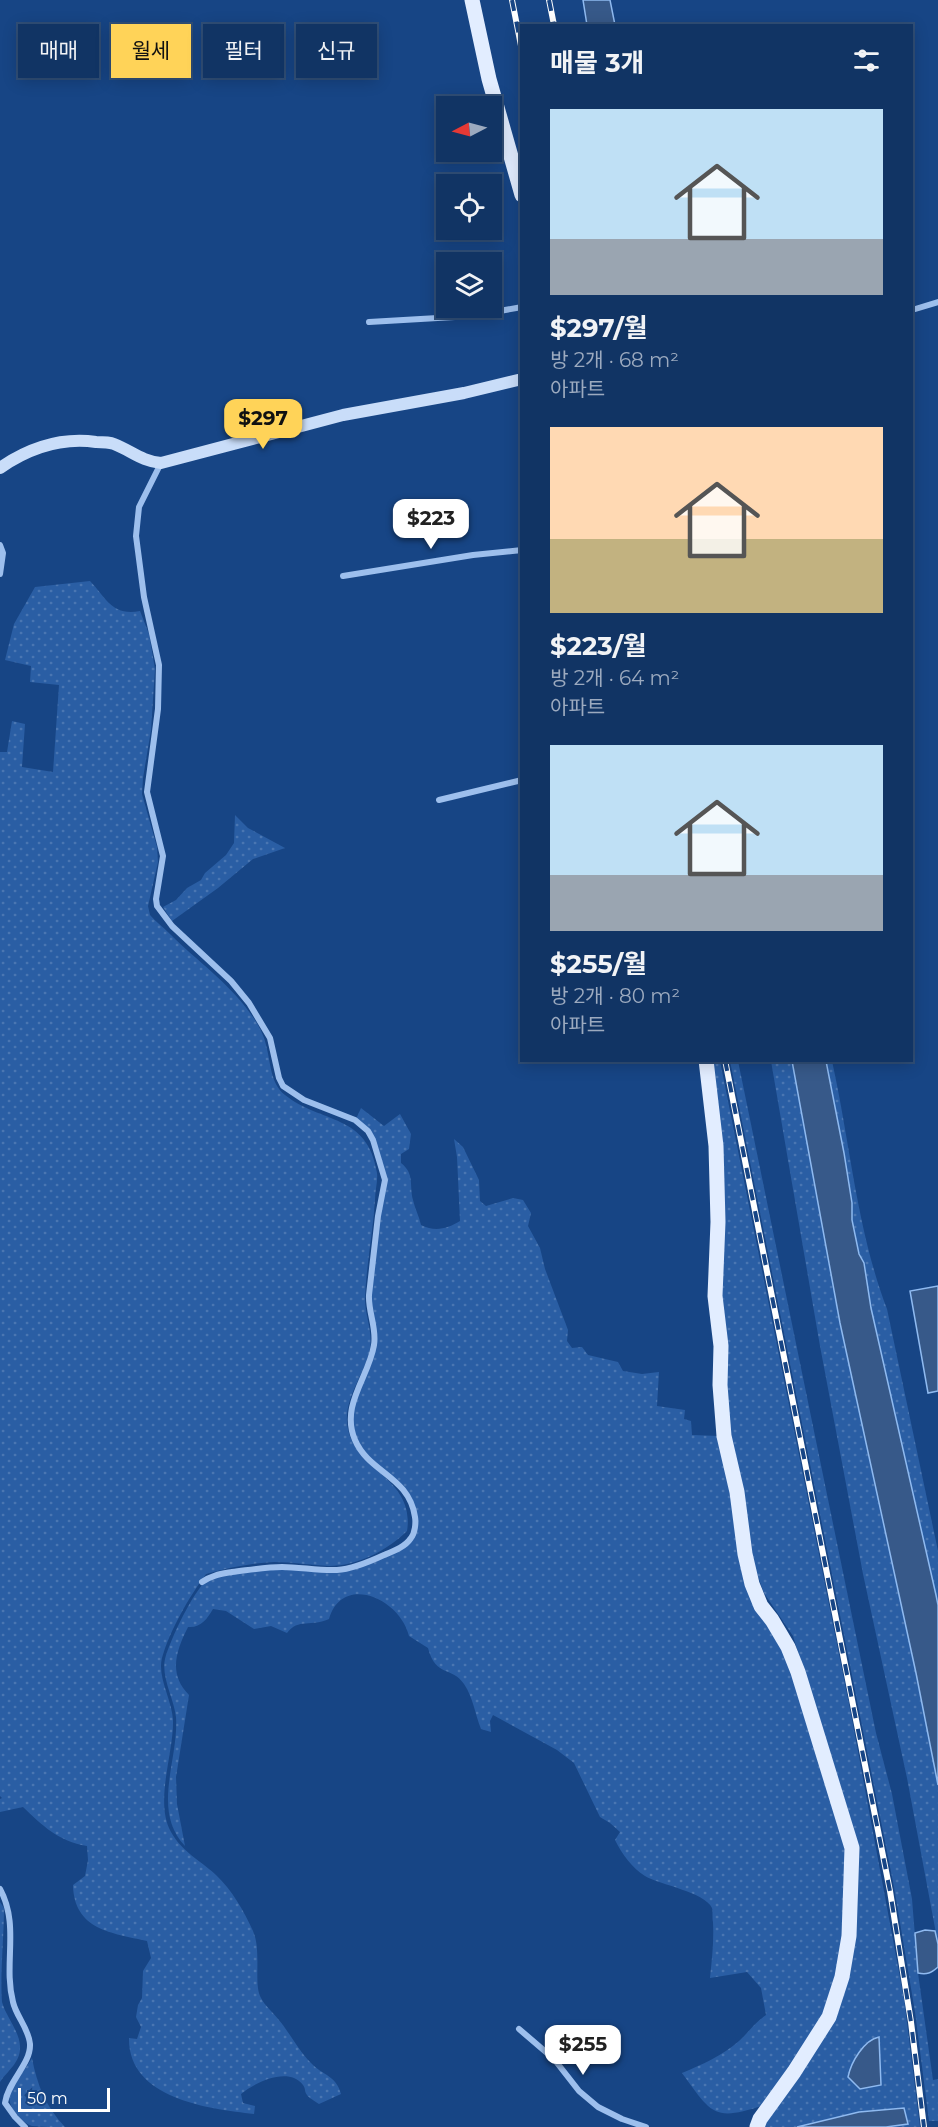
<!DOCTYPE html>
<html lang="ko">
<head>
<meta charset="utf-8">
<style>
  :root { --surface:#113464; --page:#1a3c6a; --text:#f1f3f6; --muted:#9caabf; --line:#304f78; --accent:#ffd358 }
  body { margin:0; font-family:Montserrat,"Noto Sans KR",sans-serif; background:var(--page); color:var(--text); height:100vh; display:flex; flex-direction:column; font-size:22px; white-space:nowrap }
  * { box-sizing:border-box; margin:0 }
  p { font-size:20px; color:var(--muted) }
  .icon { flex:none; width:33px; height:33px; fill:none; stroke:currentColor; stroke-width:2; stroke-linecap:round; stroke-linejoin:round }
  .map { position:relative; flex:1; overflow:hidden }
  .details { position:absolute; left:520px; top:24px; width:393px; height:1038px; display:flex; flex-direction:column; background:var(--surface); border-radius:0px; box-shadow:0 3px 15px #0003,0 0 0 2px var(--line) }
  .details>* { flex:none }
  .banner { position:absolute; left:18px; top:24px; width:412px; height:54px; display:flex; gap:12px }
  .needle { width:39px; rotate:264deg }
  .controls { position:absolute; left:436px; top:96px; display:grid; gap:12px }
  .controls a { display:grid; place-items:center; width:66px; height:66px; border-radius:0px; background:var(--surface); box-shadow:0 3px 15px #0003,0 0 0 2px var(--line); font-size:30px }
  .scale { position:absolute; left:18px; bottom:15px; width:92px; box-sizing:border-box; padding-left:6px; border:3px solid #fff; border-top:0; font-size:16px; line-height:21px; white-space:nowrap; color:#fff; -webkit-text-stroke:4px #174585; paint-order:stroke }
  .price { position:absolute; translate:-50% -51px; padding:0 14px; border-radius:12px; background:#fff; color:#222; font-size:20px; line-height:39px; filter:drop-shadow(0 2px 3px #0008) }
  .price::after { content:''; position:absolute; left:50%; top:36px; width:18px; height:14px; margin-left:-9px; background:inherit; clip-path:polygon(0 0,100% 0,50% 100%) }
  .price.current { background:var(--accent); color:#111 }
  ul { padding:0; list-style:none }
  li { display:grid; align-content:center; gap:12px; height:318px; padding:0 30px }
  li span { display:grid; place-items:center; height:186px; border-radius:0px; color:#555 }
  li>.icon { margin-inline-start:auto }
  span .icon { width:108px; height:108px; fill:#fffc; stroke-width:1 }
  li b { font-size:26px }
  h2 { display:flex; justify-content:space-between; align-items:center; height:72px; padding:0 30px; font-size:26px }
  .tag { padding:0 21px; border-radius:0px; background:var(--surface); box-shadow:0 3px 15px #0003,0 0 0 2px var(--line); font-size:21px; line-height:54px }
  .tag.current { background:var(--accent); color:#111 }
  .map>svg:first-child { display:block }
</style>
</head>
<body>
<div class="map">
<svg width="938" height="2127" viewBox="0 0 938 2127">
  <defs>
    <pattern id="grass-dots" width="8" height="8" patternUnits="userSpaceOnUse" patternTransform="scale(1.5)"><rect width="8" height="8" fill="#2a5ea4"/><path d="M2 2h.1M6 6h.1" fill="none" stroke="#4a76b2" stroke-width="1.8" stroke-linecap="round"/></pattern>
  </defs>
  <rect width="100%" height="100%" fill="#174585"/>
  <!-- grass -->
  <path fill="url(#grass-dots)" d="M90 581C107 599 112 616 140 611L149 634 155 669 151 730 143 778 142 794 157 847 158 862 148 906 150 915C156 922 163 927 170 934 197 961 228 982 250 1013 257 1022 264 1035 266 1045 271 1063 270 1083 285 1095 321 1124 368 1113 377 1173 378 1181 375 1191 375 1200 373 1233 366 1266 365 1299 365 1316 373 1332 370 1349 365 1373 345 1397 347 1422 350 1470 416 1476 407 1531 388 1550 357 1566 329 1566 311 1565 292 1562 274 1562 251 1563 228 1568 206 1574 189 1597 170 1630 162 1658 157 1677 172 1700 173 1720 174 1753 154 1802 171 1832 183 1853 199 1859 216 1875 232 1890 244 1911 253 1931 262 1952 253 1984 261 1998 265 2006 273 2012 278 2019 290 2033 298 2050 311 2063 323 2076 336 2075 341 2094L319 2104C315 2101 309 2098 307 2095 304 2091 306 2089 303 2085 289 2066 255 2082 241 2094L243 2103 255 2106 254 2114C209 2109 128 2099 129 2038L137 2039 141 2027 136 2017 138 2005 142 1998 143 1971 151 1958 147 1941C112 1933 74 1930 73 1885L85 1876 88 1860 87 1846C58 1841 43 1826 23 1807L0 1812V1799L2 1798 0 1796V752H7L12 721 25 724 22 767 53 772 59 685 30 682 31 666 5 660 14 624 35 587Z
    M235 815 248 828 285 848 253 859 218 888 172 921 163 907 176 900 187 888 201 880 205 873 226 855 234 843Z
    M711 1061H720L851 1714 904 1999 920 2127H886L907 2124 904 2108 859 2112 797 2127H763L828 2032 836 2013 855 1843 847 1807 793 1636 764 1593 754 1566 732 1456 720 1292Z
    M730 1061H738L876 1733 892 1794 912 1899 918 1973 933 2080 938 2079V2121H929L915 2012 894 1887Z
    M771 1061H792L840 1323 916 1673 938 1785V1944L907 1778 863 1574 820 1346Z
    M826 1061H832C850 1142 857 1231 887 1309L938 1551V1605L871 1308 864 1263 859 1254 852 1220V1203L844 1153Z
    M361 1108 384 1126 400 1114 411 1134 409 1149 401 1154V1163C415 1174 409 1185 413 1200 415 1209 419 1216 421 1225 435 1232 447 1229 460 1221L457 1157 454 1139 463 1147 479 1180 480 1201 486 1206 513 1198 523 1200 531 1213 528 1226 540 1248 545 1269 568 1330 567 1341 572 1348 582 1347 588 1355 618 1362 623 1371 642 1374 659 1372 657 1406 685 1410 684 1419 691 1421 692 1435 719 1436 734 1512 782 1646 847 1839 845 1944 830 2007 765 2105C713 2122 712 2114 682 2073 703 2064 722 2056 739 2041 749 2032 754 2023 766 2015L761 1988 747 1972 710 1978C712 1959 714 1941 713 1922 712 1918 713 1911 712 1908 705 1892 660 1885 645 1876 632 1868 622 1854 615 1840L620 1832 610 1823 600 1817 574 1763 557 1750 493 1715 490 1721 491 1732 481 1729C475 1714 473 1697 464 1684 452 1666 436 1678 428 1648L409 1636C400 1598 342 1573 329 1619 312 1627 298 1618 287 1633L271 1626 254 1629 226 1611 213 1609C207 1619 201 1628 188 1627 176 1651 168 1674 189 1695L176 1777 177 1804 185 1846C151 1810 179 1760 176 1717 174 1699 161 1677 165 1659 170 1640 194 1589 209 1578L265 1569 336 1571 367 1564 414 1538 412 1501 365 1453 353 1431 352 1411 374 1355 370 1307 379 1216 386 1180 374 1139 356 1119Z
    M0 1902 4 1908C4 1936 0 1976 2 2002 6 2017 19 2030 20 2046 21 2062 8 2070 0 2082Z
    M32 2058C37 2085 46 2107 65 2127 56 2127 40 2127 32 2126 19 2121 4 2103 11 2089 16 2078 26 2069 32 2058Z"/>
  <!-- water -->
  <path fill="#375989" stroke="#8fbaf0" stroke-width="1.5" d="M583 0H610L615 25H587Z
    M792 1061H826L844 1153 852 1203V1220L859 1254 864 1263 871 1308 936 1595 938 1605V1785L916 1673 840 1323Z
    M938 1286V1391L928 1393 910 1291Z
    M925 1930 935 1931 938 1944V1967C931 1973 927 1975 918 1973L915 1933Z
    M879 2037 881 2085 860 2089 848 2077C851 2062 864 2040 879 2037Z
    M904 2108 908 2124 886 2127H797L859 2112Z"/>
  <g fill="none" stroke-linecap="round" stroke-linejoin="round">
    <!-- street -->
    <path stroke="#9dbfed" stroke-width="6" d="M912 310 938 302
      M369 322 472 316 522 307
      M161 463 139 507 136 536 144 597 159 665 158 709 147 792 163 856 156 899 157 906 172 926 231 981 249 1003 270 1038 279 1078 283 1086 304 1100 355 1120 368 1131 373 1140 385 1180 378 1216 369 1295C368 1312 377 1328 374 1345 369 1377 340 1405 355 1440 369 1473 409 1476 415 1517 416 1523 415 1533 411 1538 405 1547 394 1551 384 1555 369 1562 353 1569 337 1570 319 1571 300 1567 282 1567 265 1567 249 1570 232 1572 221 1574 212 1575 202 1582
      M0 545 3 553 0 574
      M343 576 473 555 522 550
      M439 800 522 780
      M0 1889C20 1926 3 1963 13 2002 16 2016 29 2029 30 2044 31 2064 8 2081 5 2103L15 2117 25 2127
      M519 2029 554 2059 579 2091 598 2107 622 2119 646 2127"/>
    <!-- secondary -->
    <path stroke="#c9ddf9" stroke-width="12" d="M0 468C29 448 60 437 96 442 101 442 109 442 114 444 132 451 141 461 161 463L343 415 464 393 522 379"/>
    <!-- primary -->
    <path stroke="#e2edff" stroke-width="15" d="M472 0 489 79 522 195
      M706 1060 716 1146 718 1222 715 1296 721 1346 720 1385 724 1436 737 1492 745 1554 752 1584 761 1606 772 1620 788 1647 798 1672 852 1848 849 1936 842 1977 829 2017 794 2072 760 2119 757 2127"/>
    <!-- rail casing -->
    <g stroke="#fff" stroke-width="6">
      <path id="rail" d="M512 0 522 51
        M549 0 554 25
        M725 1060 890 1891 911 2022 924 2127"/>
    </g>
    <!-- rail -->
    <use href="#rail" stroke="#174585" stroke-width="4" stroke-dasharray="11" stroke-linecap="butt"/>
  </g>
</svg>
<div class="controls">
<a><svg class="needle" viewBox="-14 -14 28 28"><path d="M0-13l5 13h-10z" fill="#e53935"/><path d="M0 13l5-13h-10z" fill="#9caabf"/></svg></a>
<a><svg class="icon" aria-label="locate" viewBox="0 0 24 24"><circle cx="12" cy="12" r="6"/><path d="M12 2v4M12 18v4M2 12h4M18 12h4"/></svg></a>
<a><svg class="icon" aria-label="layers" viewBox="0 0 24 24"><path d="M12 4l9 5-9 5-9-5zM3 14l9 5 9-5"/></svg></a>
</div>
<div class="scale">50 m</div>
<b class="price current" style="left:263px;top:450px">$297</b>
<b class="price" style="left:431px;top:550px">$223</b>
<b class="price" style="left:583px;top:2076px">$255</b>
<div class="banner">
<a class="tag">매매</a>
<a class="tag current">월세</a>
<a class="tag">필터</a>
<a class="tag">신규</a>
</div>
<section class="details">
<h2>매물 3개<svg class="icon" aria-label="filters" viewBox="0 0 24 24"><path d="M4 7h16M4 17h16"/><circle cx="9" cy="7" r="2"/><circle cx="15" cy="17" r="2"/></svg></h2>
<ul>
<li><span style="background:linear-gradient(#bfe0f5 70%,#9aa5b1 0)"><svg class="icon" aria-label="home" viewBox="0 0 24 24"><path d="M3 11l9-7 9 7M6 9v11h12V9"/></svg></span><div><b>$297/월</b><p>방 2개 · 68 m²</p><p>아파트</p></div></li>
<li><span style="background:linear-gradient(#ffd9b3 60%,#c2b280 0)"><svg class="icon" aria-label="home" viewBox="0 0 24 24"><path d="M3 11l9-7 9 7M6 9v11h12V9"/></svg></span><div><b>$223/월</b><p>방 2개 · 64 m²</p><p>아파트</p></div></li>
<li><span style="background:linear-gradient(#bfe0f5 70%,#9aa5b1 0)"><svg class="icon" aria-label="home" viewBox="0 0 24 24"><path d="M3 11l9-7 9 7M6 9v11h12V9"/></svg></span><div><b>$255/월</b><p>방 2개 · 80 m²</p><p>아파트</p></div></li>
</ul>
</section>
</div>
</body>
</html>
